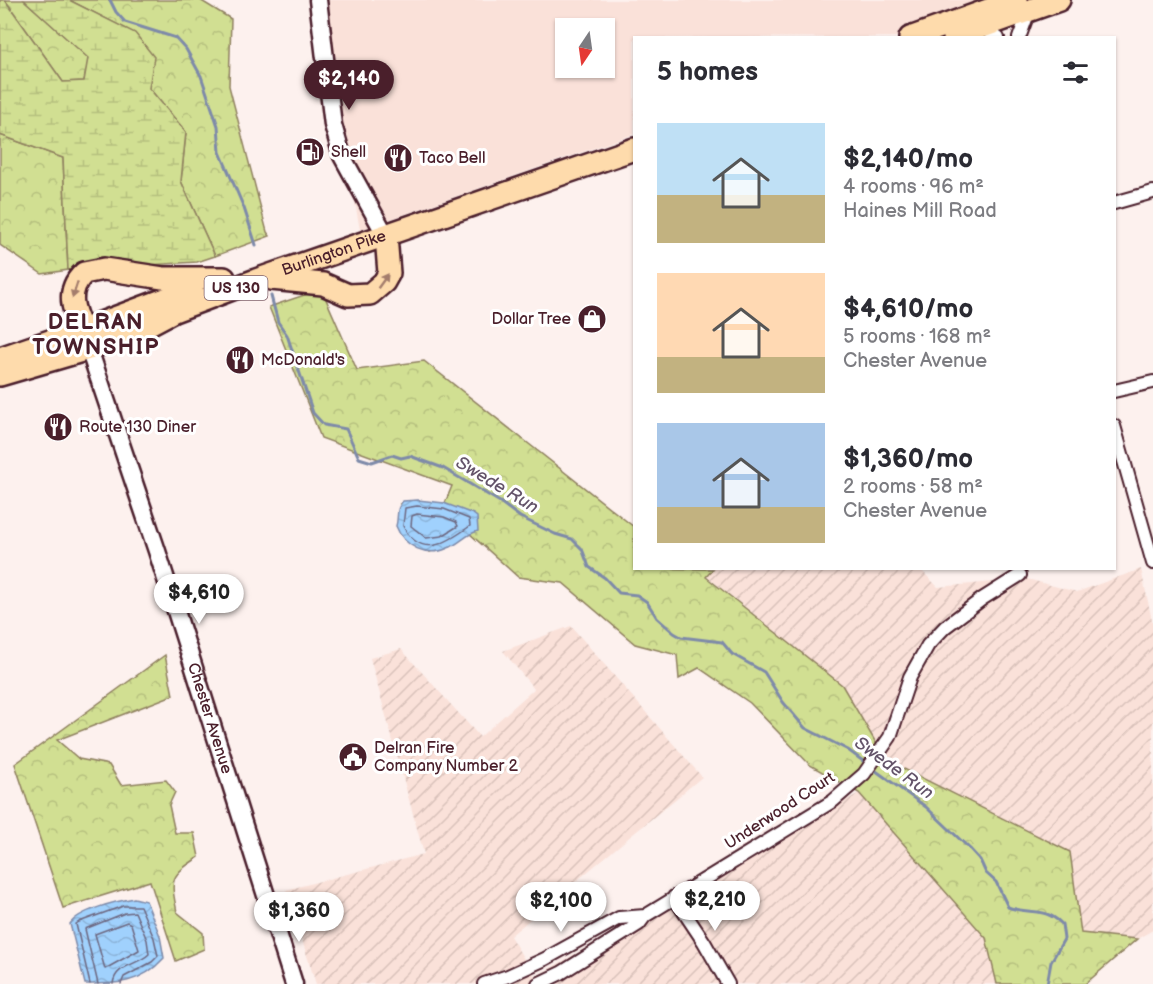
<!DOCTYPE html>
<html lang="en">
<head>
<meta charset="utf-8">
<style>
  :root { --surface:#fff; --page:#f2f2f3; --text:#2b2b33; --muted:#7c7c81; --accent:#4a1f2b }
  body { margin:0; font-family:"Balsamiq Sans",sans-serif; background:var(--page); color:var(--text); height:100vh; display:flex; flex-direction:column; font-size:22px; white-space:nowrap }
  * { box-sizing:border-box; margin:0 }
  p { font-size:20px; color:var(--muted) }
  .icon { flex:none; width:33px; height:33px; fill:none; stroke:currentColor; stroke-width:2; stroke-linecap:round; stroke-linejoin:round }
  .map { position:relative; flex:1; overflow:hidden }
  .side { position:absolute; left:633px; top:36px; width:483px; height:534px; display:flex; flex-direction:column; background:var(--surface); border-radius:0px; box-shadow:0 2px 4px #0004 }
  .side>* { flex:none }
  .needle { width:39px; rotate:193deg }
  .buttons { position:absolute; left:555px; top:18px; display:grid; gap:12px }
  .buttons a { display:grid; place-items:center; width:60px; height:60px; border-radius:0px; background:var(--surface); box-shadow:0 2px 4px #0004; font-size:30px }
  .price { position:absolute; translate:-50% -51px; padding:0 14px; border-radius:21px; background:#fff; color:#222; font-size:20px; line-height:39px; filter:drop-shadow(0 2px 3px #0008) }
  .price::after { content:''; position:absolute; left:50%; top:36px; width:18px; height:14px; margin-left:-9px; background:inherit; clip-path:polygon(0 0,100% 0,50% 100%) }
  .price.active { background:var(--accent); color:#fff }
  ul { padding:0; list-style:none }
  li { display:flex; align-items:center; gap:18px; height:150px; padding:0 24px }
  li span { display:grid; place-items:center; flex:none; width:168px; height:120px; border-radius:0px; color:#555 }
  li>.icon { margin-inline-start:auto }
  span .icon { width:72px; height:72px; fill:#fffc; stroke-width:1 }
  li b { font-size:26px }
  h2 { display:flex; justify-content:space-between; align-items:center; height:72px; padding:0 24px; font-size:26px }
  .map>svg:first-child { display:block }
</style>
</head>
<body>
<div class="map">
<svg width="1153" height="984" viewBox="0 0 1153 984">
  <defs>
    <pattern id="industrial-furrows" width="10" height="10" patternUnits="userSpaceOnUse" patternTransform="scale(1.5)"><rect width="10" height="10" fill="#fae1d9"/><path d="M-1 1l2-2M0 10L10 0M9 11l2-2" fill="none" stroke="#d8c1ba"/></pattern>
    <pattern id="forest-crowns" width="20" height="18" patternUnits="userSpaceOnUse" patternTransform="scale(1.5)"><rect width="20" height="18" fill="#d1df92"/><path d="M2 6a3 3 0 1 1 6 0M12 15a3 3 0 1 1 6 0" fill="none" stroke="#b5bf7e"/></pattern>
    <pattern id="wetland-marsh" width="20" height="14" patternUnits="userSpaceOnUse" patternTransform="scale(1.5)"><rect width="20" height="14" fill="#d1df92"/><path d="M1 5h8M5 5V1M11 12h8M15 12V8" fill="none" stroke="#b5bf7e"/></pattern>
    <pattern id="water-waves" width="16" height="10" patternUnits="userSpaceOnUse" patternTransform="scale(1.5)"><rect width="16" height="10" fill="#a0d1fd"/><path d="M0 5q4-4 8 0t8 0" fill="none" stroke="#8bb3d9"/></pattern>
  </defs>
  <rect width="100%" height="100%" fill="#fdf1ee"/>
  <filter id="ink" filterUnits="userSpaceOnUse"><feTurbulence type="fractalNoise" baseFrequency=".0167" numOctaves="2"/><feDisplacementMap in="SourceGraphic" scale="12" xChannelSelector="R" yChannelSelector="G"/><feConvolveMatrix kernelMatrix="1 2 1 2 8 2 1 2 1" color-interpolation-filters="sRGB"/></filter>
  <g filter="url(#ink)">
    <!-- built -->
    <path fill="#fae1d9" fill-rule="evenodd" d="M318 0H1018L910 37 634 38V134L360 230ZM566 28H604V68H566Z"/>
    <!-- industrial -->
    <path fill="url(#industrial-furrows)" d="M713 568H919L938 587 1027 579 1077 592 1141 569 1153 625V930L1137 939 1081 933 1070 852 886 760 842 685 706 576Z
      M571 626 702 777 510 936 535 977 859 793 986 938 997 984H316L286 890 424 854 370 658 401 649 480 737 534 689 503 651Z"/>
    <!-- forest -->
    <path fill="url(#forest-crowns)" stroke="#8e7f5e" stroke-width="1.5" d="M5 0H24L89 58 84 81 63 82Z
      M69 0H200L231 19 229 86 267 232 270 236 215 256 181 181 186 132 149 88 134 33Z
      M0 135 63 158 68 270 42 274 0 245Z
      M319 290 325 297 357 370 424 361 634 527V568L713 569 706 577 842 685 886 760 1070 852 1081 933 1137 939 1085 984H997L986 938 859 793 810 765 750 703 699 668 679 679 677 655 635 644 563 583 518 577 470 534 430 552 400 504 445 503 452 486 321 438 269 307Z
      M165 655 173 695 57 740 79 759 109 765 121 785 166 780 175 792 169 805 175 833H194L199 857C170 876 170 878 177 912L203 933 204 949 176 961 150 881 63 908 15 764Z"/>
    <!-- wetland -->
    <path fill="url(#wetland-marsh)" stroke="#8e7f5e" stroke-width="1.5" d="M0 0H5L63 82 84 81 88 58 24 0H69L135 33 154 57 149 88 186 132 181 181 215 256 197 262 68 270 63 158 0 135Z"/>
    <!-- water -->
    <path fill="url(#water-waves)" stroke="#7e8aa9" stroke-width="1.5" d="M418 500 444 503 473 514 477 517 478 531C466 534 459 544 448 548 427 558 404 547 396 526 399 516 395 509 403 501Z
      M134 898 146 901 160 936 164 958C141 984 117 984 85 984L70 924C79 910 118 901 134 898Z"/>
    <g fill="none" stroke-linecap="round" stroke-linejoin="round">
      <!-- shore -->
      <path stroke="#6c667f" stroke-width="1.5" d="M417 506 444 509 469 519 470 526C447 543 421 560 403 526L405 508Z
        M417 514 444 517 456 522 458 526 442 536 426 538 411 526 412 516Z
        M127 922 131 924 139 950 105 969 95 934Z
        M90 984 76 924 79 922 123 906H140L154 938 158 956 152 962 124 977 121 984
        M98 984 85 929 125 913 135 912 147 940 149 954C138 965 115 965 113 984"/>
      <!-- stream -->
      <path stroke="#7e8aa9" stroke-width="3" d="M110 0 116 12 125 22 176 38 186 49 201 76 218 126 220 152 244 208 256 245
        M271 296 278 322 287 335 313 413 324 425 346 429 359 458 372 462 392 455 401 458 410 456 443 468 500 502 520 517 555 534 572 539 582 549 589 567 605 578 619 593 637 595 647 602 657 618 674 633 681 637 722 642 732 654 764 672 783 702 805 728 848 750 867 764
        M872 768 926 807 970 849 980 860 986 873 996 882 1008 907C1029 915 1044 906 1062 924L1064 939 1051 962 1047 984"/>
      <!-- street casing -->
      <g stroke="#4a1f2b" stroke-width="16">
        <path id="street" d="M979 29 987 31 998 38
          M1019 38 1029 11
          M1114 203 1153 192
          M1114 391 1153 382
          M1114 426 1153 563
          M674 897 704 942 728 984
          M484 984 508 976 545 959 619 918 645 916
          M538 984 561 973 639 924 645 916 833 801 864 774 890 737 910 677 928 645 945 627 982 599 1020 575"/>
      </g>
      <!-- secondary casing -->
      <g stroke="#4a1f2b" stroke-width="21">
        <g id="secondary">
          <path d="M318 0 333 125 342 156 386 236"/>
          <path id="s1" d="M86 340 157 551 294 984"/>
        </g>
      </g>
      <!-- highway casing -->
      <g stroke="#4a1f2b" stroke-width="26">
        <g id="highway">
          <path d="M954 37 1059 0"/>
          <path d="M910 38 1016 0"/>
          <path d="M271 279 323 284 348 295 370 294 384 282 389 273 386 236"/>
          <path d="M82 330C73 310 65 291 84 273L104 269 163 278H224"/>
          <path d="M0 358 82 330 192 289"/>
          <path id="s2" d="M0 375 89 349 140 329 174 311 256 280 634 149"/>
        </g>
      </g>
      <!-- street -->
      <use href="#street" stroke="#fff" stroke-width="12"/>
      <!-- secondary -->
      <use href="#secondary" stroke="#fff" stroke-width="16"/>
      <!-- highway -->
      <use href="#highway" stroke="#fedbac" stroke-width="21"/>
    </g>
    <!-- one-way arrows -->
    <defs><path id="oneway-solid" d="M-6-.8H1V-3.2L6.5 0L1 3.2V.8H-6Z" transform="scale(1.5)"/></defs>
    <g fill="#a47d6c">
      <use href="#oneway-solid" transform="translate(383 281) rotate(-54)"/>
      <use href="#oneway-solid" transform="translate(75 290) rotate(108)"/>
    </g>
  </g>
  <!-- icons -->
  <defs>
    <g id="fuel-disc" transform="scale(1.5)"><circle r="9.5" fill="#4a1f2b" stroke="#fff"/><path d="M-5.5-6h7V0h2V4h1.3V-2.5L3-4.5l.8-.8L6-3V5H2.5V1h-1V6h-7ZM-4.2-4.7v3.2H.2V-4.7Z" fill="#fff"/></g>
    <g id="restaurant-disc" transform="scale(1.5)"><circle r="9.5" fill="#4a1f2b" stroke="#fff"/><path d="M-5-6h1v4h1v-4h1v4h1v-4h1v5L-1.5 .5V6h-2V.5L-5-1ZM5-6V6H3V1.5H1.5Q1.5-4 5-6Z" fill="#fff"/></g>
    <g id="shop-disc" transform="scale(1.5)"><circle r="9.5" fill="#4a1f2b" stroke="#fff"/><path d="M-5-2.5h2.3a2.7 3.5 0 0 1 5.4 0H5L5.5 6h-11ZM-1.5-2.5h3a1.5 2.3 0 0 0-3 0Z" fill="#fff"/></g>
    <g id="civic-disc" transform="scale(1.5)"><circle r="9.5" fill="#4a1f2b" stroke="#fff"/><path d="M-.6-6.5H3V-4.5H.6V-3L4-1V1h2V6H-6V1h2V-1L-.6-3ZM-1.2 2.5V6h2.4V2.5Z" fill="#fff"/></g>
  </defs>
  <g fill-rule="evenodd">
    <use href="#fuel-disc" x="310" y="152"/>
    <use href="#restaurant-disc" x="398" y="158"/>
    <use href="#shop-disc" x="592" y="319"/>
    <use href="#restaurant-disc" x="240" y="360"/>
    <use href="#restaurant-disc" x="58" y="427"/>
    <use href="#civic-disc" x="353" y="757"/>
  </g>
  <g text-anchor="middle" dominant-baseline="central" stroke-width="6" stroke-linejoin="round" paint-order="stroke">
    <!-- shield labels -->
    <rect fill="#fff" stroke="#80626b" stroke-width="1.5" x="204.5" y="276" width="63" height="24" rx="4.5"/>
    <g font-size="15" font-weight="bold" fill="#4a1f2b">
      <text x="236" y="288">US 130</text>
    </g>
    <!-- poi labels -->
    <g font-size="16" fill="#4a1f2b" stroke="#fff" text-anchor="start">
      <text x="331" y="152">Shell</text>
      <text x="419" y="158">Taco Bell</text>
      <text x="571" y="319" text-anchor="end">Dollar Tree</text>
      <text x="261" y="360">McDonald's</text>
      <text x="79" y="427">Route 130 Diner</text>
      <text x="374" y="748">Delran Fire<tspan x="374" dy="18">Company Number 2</tspan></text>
    </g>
    <!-- street labels -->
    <g font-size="16" fill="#4a1f2b" stroke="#fff">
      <text stroke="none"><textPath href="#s2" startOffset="356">Burlington Pike</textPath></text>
      <text stroke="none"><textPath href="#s1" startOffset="398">Chester Avenue</textPath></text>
      <text transform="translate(780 811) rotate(-33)">Underwood Court</text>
    </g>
    <!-- water labels -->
    <g font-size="18" font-style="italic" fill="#64546a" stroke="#fff">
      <text transform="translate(497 485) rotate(31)">Swede Run</text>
      <text transform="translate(894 768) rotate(36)">Swede Run</text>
    </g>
    <!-- district labels -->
    <g font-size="22" font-weight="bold" letter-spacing="1.5" fill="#4a1f2b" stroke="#fff">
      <text x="96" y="322">DELRAN<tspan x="96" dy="25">TOWNSHIP</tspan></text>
    </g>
  </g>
</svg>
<div class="buttons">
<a><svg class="needle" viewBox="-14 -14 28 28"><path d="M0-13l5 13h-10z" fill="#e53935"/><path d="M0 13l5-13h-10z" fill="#7c7c81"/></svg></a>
</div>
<b class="price active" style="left:349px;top:111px">$2,140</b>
<b class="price" style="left:199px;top:625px">$4,610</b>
<b class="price" style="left:715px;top:932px">$2,210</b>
<b class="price" style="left:561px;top:933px">$2,100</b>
<b class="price" style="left:299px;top:943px">$1,360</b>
<section class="side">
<h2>5 homes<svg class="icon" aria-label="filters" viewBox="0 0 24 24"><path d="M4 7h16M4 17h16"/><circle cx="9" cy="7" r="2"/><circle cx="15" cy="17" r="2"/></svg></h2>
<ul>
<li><span style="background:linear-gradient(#bfe0f5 60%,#c2b280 0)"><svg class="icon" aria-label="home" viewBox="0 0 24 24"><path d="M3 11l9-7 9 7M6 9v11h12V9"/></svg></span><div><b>$2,140/mo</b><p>4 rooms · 96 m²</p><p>Haines Mill Road</p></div></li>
<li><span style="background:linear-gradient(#ffd9b3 70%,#c2b280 0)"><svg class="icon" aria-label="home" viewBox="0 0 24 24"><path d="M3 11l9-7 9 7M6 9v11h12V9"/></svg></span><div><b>$4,610/mo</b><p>5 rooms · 168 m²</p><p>Chester Avenue</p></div></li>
<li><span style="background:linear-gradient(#a9c7e8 70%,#c2b280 0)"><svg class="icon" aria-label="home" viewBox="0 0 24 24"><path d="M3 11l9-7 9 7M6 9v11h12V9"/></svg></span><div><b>$1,360/mo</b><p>2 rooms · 58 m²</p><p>Chester Avenue</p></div></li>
</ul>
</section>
</div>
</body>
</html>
